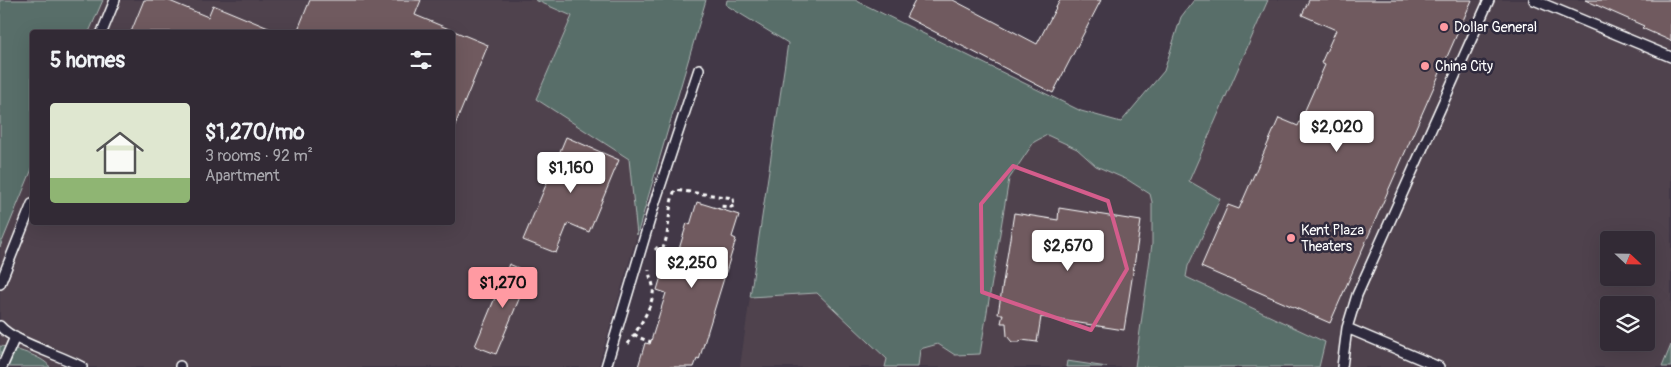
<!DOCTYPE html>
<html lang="en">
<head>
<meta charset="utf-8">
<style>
  :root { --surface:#322a35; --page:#3d3641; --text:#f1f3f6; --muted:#a8a7ad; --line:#4d4650; --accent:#ff9aa2 }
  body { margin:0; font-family:Pangolin,sans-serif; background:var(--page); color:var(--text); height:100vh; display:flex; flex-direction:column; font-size:19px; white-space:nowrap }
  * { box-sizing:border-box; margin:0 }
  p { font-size:16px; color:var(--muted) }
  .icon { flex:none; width:28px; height:28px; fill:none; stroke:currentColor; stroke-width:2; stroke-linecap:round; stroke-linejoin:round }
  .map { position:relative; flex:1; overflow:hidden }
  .side { position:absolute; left:30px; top:30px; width:425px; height:195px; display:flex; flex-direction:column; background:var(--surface); border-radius:5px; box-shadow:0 5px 20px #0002,0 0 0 1px var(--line) }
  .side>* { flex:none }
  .needle { width:32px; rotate:112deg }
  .controls { position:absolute; left:1600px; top:231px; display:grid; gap:10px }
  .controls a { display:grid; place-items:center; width:55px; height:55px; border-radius:5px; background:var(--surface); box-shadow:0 5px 20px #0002,0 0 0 1px var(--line); font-size:25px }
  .price { position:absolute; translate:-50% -42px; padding:0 11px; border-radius:5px; background:#fff; color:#222; font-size:16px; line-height:32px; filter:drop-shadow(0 1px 2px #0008) }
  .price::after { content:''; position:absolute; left:50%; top:30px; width:15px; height:11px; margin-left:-8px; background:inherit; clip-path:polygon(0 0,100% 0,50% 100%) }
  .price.current { background:var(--accent); color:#111 }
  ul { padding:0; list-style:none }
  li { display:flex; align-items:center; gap:15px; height:125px; padding:0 20px }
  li+li { border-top:1px solid var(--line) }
  li span { display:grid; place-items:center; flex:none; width:140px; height:100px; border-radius:5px; color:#555 }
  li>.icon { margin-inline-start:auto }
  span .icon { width:60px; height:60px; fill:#fffc; stroke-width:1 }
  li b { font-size:21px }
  h2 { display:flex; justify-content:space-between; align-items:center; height:60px; padding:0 20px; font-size:21px }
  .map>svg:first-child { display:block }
</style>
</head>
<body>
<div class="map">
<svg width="1671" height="367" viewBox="0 0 1671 367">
  <rect width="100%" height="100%" fill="#423847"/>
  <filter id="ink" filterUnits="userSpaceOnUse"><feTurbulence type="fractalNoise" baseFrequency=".02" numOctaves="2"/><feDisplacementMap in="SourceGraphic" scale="10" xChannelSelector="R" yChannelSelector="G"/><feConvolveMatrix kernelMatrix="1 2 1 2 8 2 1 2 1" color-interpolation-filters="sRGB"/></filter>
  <g filter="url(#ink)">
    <!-- built -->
    <path fill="#50424e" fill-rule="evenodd" d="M102 0H534L572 15 536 99 629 159 637 235 598 367H0V246L32 168V222H452V32H89Z
      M1268 0H1671V367H1319L1325 342 1186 277 1188 266 1189 181ZM1609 240H1646V278H1609ZM1609 305H1646V342H1609Z
      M1047 135 1077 149 1096 166 1128 180 1150 194 1152 202V244L1135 367H918L920 349 938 344 955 355 980 354 1009 179 1034 142Z
      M817 293 887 359 885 367H740L750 297Z"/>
    <!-- green -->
    <path fill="#586e69" stroke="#acb6b4" d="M0 0H103L89 32H32V169L0 247Z
      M535 0H706L637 235 629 159 536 99 572 16Z
      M727 0H855L1081 111 1121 122 1164 71 1181 17 1194 0H1268L1189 181 1220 199 1188 266 1186 277 1325 342 1319 367H1135L1152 244V202L1150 194 1128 180 1096 166 1077 149 1047 135 1034 142 1009 179 980 354 955 355 938 344 920 349 918 367H885L887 359 817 293 750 297 788 43 726 5Z
      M1671 345V367H1662Z
      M0 346C13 348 43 356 50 367H0Z
      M1067 361 1107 367H1066Z"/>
    <!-- building -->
    <path fill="#705a5f" stroke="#fff" d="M144 0H167L208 17 213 5 278 32H131Z
      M310 0H421L415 15 488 45 453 130 452 32H297Z
      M915 0H953L1037 44 1060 0H1101L1053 93 906 17Z
      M1309 0H1472L1330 323 1201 267 1228 205 1239 209 1279 118 1298 126 1325 65 1321 63 1336 30 1302 15Z
      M1585 0H1671V41L1642 28 1644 26Z
      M566 137 619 160 589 232 568 223 556 253 523 240Z
      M697 202 739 215 732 237 736 239 699 360 697 359 694 367H638L645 343 650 344 666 293 657 290 667 256 676 259 687 223 690 225Z
      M1059 208 1141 221 1124 330 1041 317 1037 342 1022 340 1020 342H1012L1007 336 1006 323H1001L1003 314H998L1014 213 1058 220Z
      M509 264 530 273 496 354 475 346Z"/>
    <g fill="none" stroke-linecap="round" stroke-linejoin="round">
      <!-- service casing -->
      <g stroke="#fff" stroke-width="12">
        <path id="service" d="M1534 0 1671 57
          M102 32 115 0
          M0 284 32 204
          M0 326C13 342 63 356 82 367
          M1347 328 1439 367
          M2 367 15 337
          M180 367V366
          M606 367 656 199 699 69
          M1342 367 1347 328 1357 295 1489 0"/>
      </g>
      <!-- path -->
      <path stroke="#fff" stroke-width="3" stroke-dasharray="4 4" stroke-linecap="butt" d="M655 250 658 247 663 248C671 230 667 208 675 190L733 198 734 206 731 207 720 206 718 209
        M634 334 640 338 651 342
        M628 344C637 330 656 303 653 286 652 280 649 276 649 270"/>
      <!-- service -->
      <use href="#service" stroke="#2f2a3d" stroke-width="9"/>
    </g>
  </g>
  <!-- marked area -->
  <path fill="none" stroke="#d45d8c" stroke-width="4" stroke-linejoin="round" d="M1013 166 1108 201 1127 269 1091 330 982 292 981 204Z"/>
  <!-- markers -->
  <g fill="#ff9aa2" stroke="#2f2a3d" stroke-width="2">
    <circle cx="1444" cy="27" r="5"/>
    <circle cx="1425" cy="66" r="5"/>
    <circle cx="1291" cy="238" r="5"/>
  </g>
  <g text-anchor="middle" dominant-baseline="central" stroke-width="5" stroke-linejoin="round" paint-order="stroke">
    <!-- poi labels -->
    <g font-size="14" fill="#fff" stroke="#2f2a3d" text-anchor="start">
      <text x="1454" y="27">Dollar General</text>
      <text x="1435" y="66">China City</text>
      <text x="1301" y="230">Kent Plaza<tspan x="1301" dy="16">Theaters</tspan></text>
    </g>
  </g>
</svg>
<div class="controls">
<a><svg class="needle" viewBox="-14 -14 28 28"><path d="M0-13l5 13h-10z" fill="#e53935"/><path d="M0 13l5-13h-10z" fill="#a8a7ad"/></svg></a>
<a><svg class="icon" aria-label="layers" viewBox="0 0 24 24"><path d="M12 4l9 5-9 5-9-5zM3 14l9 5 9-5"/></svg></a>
</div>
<b class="price" style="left:1337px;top:153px">$2,020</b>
<b class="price" style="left:571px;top:194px">$1,160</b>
<b class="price" style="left:1068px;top:272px">$2,670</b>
<b class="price" style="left:692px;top:289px">$2,250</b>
<b class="price current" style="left:503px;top:309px">$1,270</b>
<section class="side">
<h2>5 homes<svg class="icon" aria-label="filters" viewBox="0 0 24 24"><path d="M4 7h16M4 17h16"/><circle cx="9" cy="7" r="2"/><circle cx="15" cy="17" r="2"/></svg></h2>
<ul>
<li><span style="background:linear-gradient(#dfe7d0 75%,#8fb573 0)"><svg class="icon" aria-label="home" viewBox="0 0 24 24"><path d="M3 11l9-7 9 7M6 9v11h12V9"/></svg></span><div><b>$1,270/mo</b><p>3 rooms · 92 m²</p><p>Apartment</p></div></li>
</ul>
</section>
</div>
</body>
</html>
